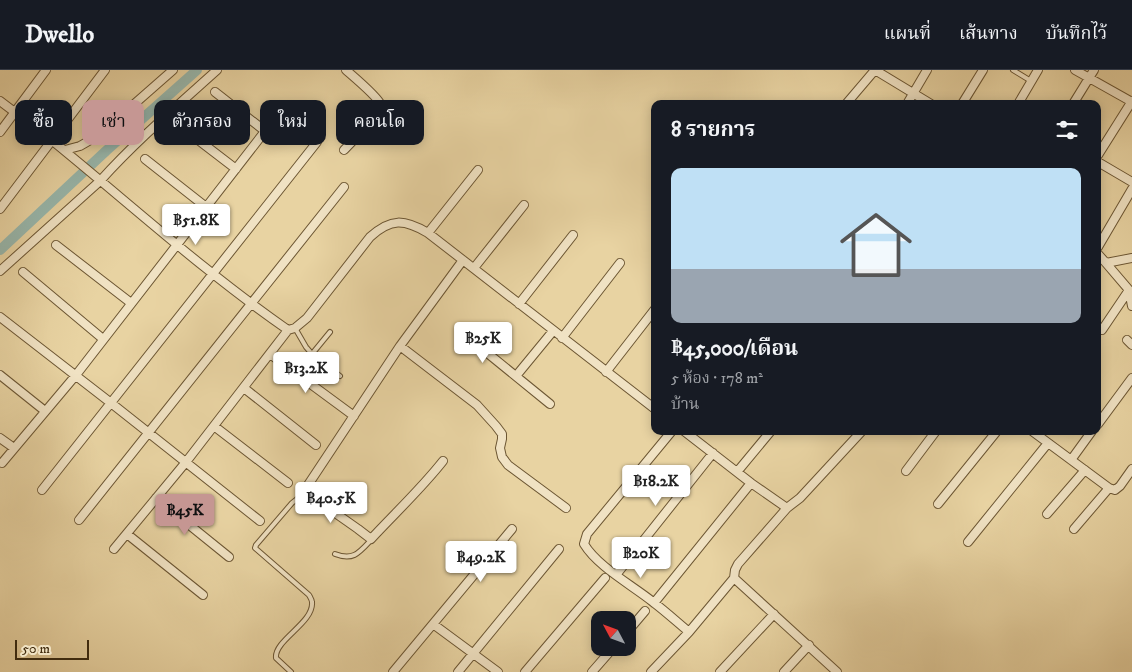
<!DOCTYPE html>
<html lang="th">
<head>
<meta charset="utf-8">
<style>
  :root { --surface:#171b24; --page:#20242c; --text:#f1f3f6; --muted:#9ea1a6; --line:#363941; --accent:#c59692 }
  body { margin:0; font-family:"IM FELL DW Pica","Noto Serif Thai",serif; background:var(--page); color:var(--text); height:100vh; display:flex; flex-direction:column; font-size:19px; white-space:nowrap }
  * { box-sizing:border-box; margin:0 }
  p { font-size:16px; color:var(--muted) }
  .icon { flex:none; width:28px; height:28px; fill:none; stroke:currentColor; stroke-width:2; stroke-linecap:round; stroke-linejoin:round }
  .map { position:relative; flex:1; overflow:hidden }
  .side { position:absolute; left:651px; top:30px; width:450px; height:335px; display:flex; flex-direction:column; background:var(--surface); border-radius:10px; box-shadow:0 2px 12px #0003 }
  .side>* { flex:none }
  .banner { position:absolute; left:15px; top:30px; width:475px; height:45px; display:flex; gap:10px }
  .needle { width:32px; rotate:311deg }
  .fabs { position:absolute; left:591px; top:541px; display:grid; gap:10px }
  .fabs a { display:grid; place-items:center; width:45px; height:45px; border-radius:10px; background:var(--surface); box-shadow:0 2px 12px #0003; font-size:25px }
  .scale { position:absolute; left:15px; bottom:12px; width:74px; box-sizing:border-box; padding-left:5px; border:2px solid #422c0e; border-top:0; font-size:14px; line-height:18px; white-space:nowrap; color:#422c0e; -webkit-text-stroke:4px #f0e2c3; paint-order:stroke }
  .price { position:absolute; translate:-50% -42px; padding:0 11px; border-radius:5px; background:#fff; color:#222; font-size:16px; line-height:32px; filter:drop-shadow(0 1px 2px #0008) }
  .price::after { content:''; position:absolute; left:50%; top:30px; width:15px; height:11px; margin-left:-8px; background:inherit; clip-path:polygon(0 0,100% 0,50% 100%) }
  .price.active { background:var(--accent); color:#111 }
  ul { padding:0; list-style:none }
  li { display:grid; align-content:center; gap:10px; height:265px; padding:0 20px }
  li span { display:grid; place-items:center; height:155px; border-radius:10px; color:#555 }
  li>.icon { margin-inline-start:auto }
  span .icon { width:90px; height:90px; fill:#fffc; stroke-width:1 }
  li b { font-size:21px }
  h2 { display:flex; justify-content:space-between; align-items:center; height:60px; padding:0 20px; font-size:21px }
  .tag { padding:0 18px; border-radius:10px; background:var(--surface); box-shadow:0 2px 12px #0003; font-size:18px; line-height:45px }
  .tag.active { background:var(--accent); color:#111 }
  header { display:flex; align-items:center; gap:30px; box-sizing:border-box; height:70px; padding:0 25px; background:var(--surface); border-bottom:1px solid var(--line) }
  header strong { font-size:24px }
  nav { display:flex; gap:28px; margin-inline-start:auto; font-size:18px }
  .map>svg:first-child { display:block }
</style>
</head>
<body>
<header>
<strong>Dwello</strong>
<nav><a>แผนที่</a><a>เส้นทาง</a><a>บันทึกไว้</a></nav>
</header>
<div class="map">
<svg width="1132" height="602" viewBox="0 0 1132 602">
  <rect width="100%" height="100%" fill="#e8d3a2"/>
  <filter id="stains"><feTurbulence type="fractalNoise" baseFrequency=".004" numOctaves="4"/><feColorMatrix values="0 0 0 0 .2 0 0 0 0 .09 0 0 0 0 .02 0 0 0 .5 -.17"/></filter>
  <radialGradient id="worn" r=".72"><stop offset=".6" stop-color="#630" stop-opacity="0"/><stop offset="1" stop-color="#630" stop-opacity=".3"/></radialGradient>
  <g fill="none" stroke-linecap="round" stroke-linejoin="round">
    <!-- canal -->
    <path stroke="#98b7ac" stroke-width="10" d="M0 180 107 80 197 0"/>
    <!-- service casing -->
    <g stroke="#6c5633" stroke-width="6">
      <path id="service" d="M1013 0 1031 11
        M295 258 306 277 312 284 340 306
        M312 284 330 262
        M335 484C353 491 359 483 371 470
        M291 602 276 588C274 570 314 553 312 532 312 530 310 527 309 525L255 478 256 475 292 433 297 429 304 421"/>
    </g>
    <!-- minor casing -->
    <g stroke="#6c5633" stroke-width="10">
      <path id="minor" d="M875 0 931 34
        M1075 0 1132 32
        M215 22 265 61
        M0 31C22 48 45 64 66 82 139 142 210 206 288 260
        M846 34 875 0
        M907 34 927 0
        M962 34 983 0
        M1018 34 1038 0
        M1073 34 1094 0
        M180 56 236 99
        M0 62 46 0
        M65 80 80 76 99 65 173 0
        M344 80 377 46C380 43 382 40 381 35 378 27 354 7 346 0
        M1098 85 1132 31
        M145 89 206 137
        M1098 92 1132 112
        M0 139 105 0
        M428 163 478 100
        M56 175 131 233
        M1098 177 1132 119
        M1098 184 1106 193 1129 220 1132 236
        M1106 193 1132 188
        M474 198 524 135
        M0 201 100 111C136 71 177 36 217 0
        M23 202 103 269
        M519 234 573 165
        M0 247 111 333 260 451
        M1102 260 1129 220
        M464 264 550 334
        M562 268 620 193
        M1127 270 1132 275
        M400 276 477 335 496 356 502 364V369L500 378 502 387 508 395 566 438
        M270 284 354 346
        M606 302 655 239
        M0 305 45 341
        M516 306 553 261
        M244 318 316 375
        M1098 354 1132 308
        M214 356 288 413
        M672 361 587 464 584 474C598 497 632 515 653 532 665 541 677 552 689 562
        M684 361 751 413 787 438
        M1032 361 1109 418 1115 420 1120 416 1132 399
        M0 368 14 378
        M1071 390 1092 361
        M443 391C421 419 395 443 371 469L358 459 304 421 400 276 463 190
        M2 393 76 305 276 47
        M906 401 936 361
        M737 402 771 361
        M42 420 317 72
        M156 428 229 487
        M938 434 997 361
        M1047 444 1085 400
        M79 450 344 117
        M1074 459 1109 418
        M127 464 203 525
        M968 472 1048 373
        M114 479 186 392 288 260 295 258 307 248 370 167C391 148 404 149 428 163L655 339
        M616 505 713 383
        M734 508 837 602
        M654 533 751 413
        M433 554 498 602
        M628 561 645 541
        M393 602 512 459
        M458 602 559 479
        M525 602 605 508
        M592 602 613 578
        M651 602 689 562 734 508 735 500 738 494 787 438 800 428 862 361
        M720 602 774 544
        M784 602 809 575"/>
    </g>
    <!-- service -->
    <use href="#service" stroke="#f0e2c3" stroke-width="4"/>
    <!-- minor -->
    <use href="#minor" stroke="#f0e2c3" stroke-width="8"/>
  </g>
  <rect width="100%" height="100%" filter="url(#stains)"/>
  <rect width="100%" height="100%" fill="url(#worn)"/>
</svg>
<div class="fabs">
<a><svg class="needle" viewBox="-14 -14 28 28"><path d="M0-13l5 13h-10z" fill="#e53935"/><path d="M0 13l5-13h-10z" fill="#9ea1a6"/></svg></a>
</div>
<div class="scale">50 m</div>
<b class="price" style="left:196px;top:176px">฿51.8K</b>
<b class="price" style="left:483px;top:294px">฿25K</b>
<b class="price" style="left:306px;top:324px">฿13.2K</b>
<b class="price" style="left:656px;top:437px">฿18.2K</b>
<b class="price" style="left:331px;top:454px">฿40.5K</b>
<b class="price active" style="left:185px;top:466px">฿45K</b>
<b class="price" style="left:641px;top:509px">฿20K</b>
<b class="price" style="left:481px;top:513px">฿49.2K</b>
<div class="banner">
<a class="tag">ซื้อ</a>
<a class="tag active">เช่า</a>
<a class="tag">ตัวกรอง</a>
<a class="tag">ใหม่</a>
<a class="tag">คอนโด</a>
</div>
<section class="side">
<h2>8 รายการ<svg class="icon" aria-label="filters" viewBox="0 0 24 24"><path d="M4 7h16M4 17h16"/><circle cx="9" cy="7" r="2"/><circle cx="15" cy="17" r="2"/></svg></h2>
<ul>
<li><span style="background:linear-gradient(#bfe0f5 65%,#9aa5b1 0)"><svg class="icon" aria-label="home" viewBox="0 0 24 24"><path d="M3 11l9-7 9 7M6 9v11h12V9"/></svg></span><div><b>฿45,000/เดือน</b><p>5 ห้อง · 178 m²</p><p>บ้าน</p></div></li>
</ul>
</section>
</div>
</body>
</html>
